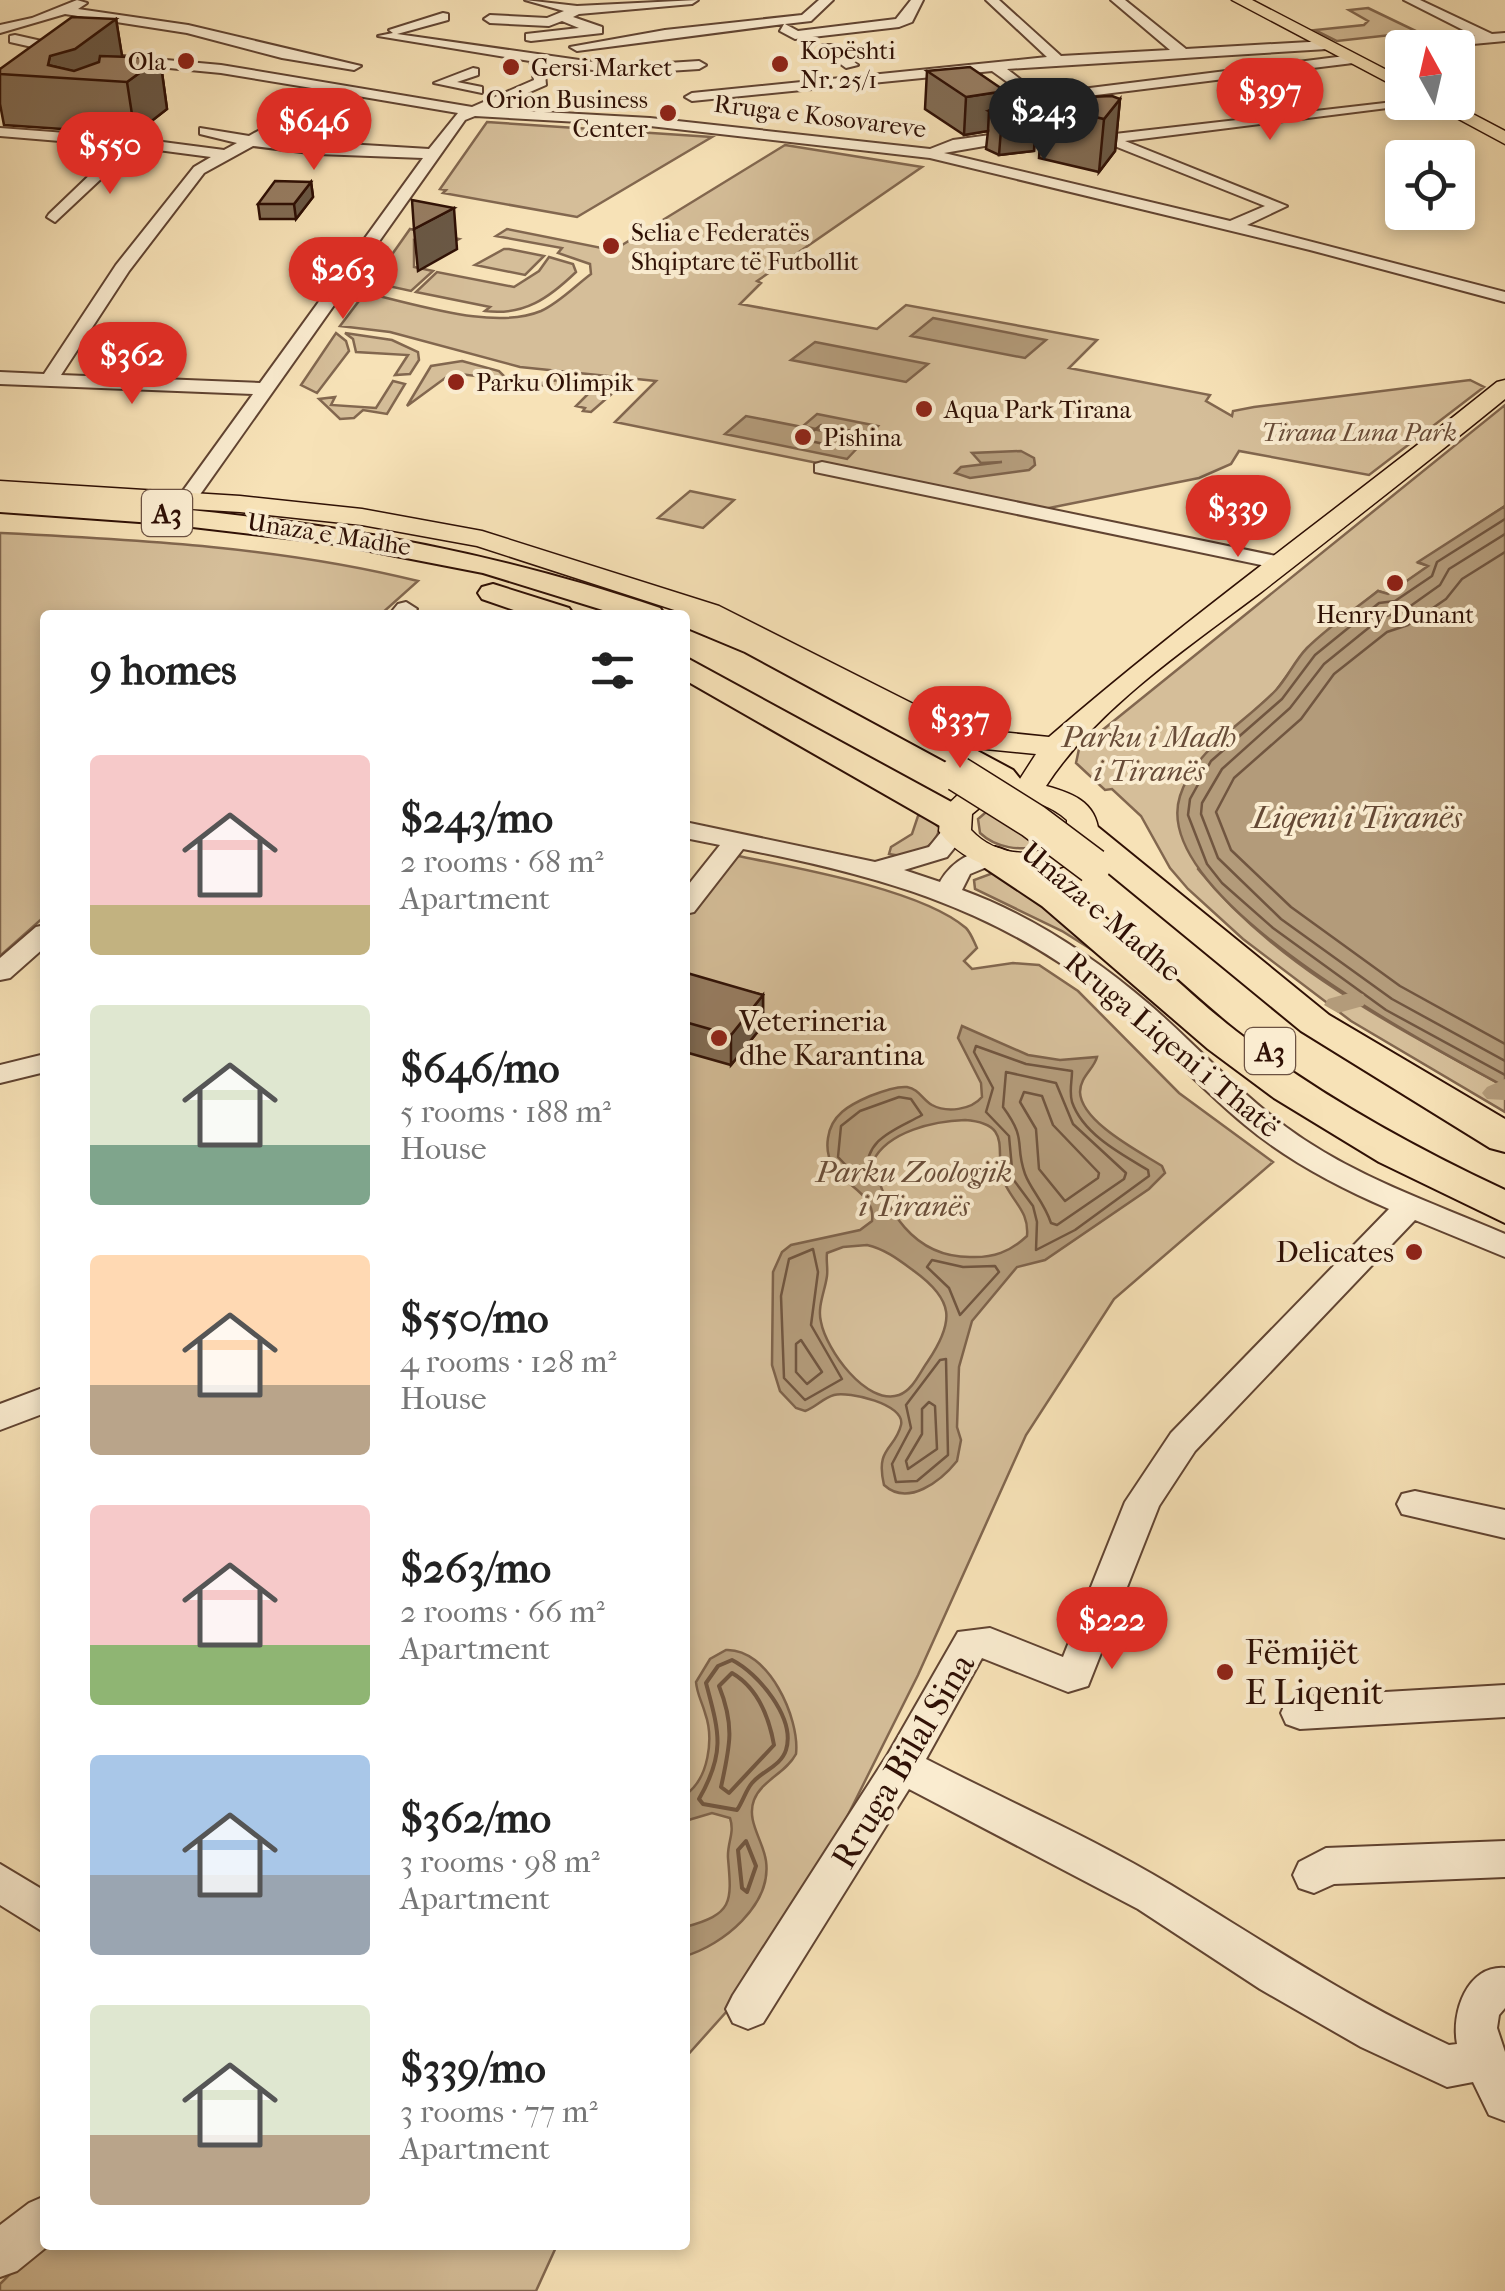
<!DOCTYPE html>
<html lang="en">
<head>
<meta charset="utf-8">
<style>
  :root { --surface:#fff; --page:#f2f2f2; --text:#222; --muted:#767676; --accent:#d93025 }
  body { margin:0; font-family:"IM FELL French Canon",serif; background:var(--page); color:var(--text); height:100vh; display:flex; flex-direction:column; font-size:38px; white-space:nowrap }
  * { box-sizing:border-box; margin:0 }
  p { font-size:32px; color:var(--muted) }
  .icon { flex:none; width:55px; height:55px; fill:none; stroke:currentColor; stroke-width:2; stroke-linecap:round; stroke-linejoin:round }
  .map { position:relative; flex:1; overflow:hidden }
  .side { position:absolute; left:40px; top:610px; width:650px; height:1640px; display:flex; flex-direction:column; background:var(--surface); border-radius:10px; box-shadow:0 5px 15px #0003 }
  .side>* { flex:none }
  .needle { width:65px; rotate:352deg }
  .tools { position:absolute; left:1385px; top:30px; display:grid; gap:20px }
  .tools a { display:grid; place-items:center; width:90px; height:90px; border-radius:10px; background:var(--surface); box-shadow:0 5px 15px #0003; font-size:50px }
  .price { position:absolute; translate:-50% -85px; padding:0 22px; border-radius:35px; background:var(--accent); color:#fff; font-size:32px; line-height:65px; filter:drop-shadow(0 2px 5px #0008) }
  .price::after { content:''; position:absolute; left:50%; top:60px; width:30px; height:22px; margin-left:-15px; background:inherit; clip-path:polygon(0 0,100% 0,50% 100%) }
  .price.on { background:#222; color:#fff }
  ul { padding:0; list-style:none }
  li { display:flex; align-items:center; gap:30px; height:250px; padding:0 50px }
  li span { display:grid; place-items:center; flex:none; width:280px; height:200px; border-radius:10px; color:#555 }
  li>.icon { margin-inline-start:auto }
  span .icon { width:120px; height:120px; fill:#fffc; stroke-width:1 }
  li b { font-size:42px }
  h2 { display:flex; justify-content:space-between; align-items:center; height:120px; padding:0 50px; font-size:42px }
  .map>svg:first-child { display:block }
</style>
</head>
<body>
<div class="map">
<svg width="1505" height="2291" viewBox="0 0 1505 2291">
  <rect width="100%" height="100%" fill="#f7e2b7"/>
  <filter id="stains"><feTurbulence type="fractalNoise" baseFrequency=".002" numOctaves="4"/><feColorMatrix values="0 0 0 0 .2 0 0 0 0 .09 0 0 0 0 .02 0 0 0 .5 -.17"/></filter>
  <radialGradient id="worn" r=".72"><stop offset=".6" stop-color="#630" stop-opacity="0"/><stop offset="1" stop-color="#630" stop-opacity=".3"/></radialGradient>
  <!-- green -->
  <path fill="#d5be99" stroke="#82674f" stroke-width="2.5" d="M1368 8 1418 32 1337 41 1315 30 1364 25 1368 21 1349 10Z
    M487 122 712 137 577 217 443 193 446 190 440 189Z
    M785 145 922 167 757 281 761 283 740 304 877 329 906 305 1097 340 1069 368 1210 395 1206 401 1232 416 1233 411 1254 407 1470 380 1484 387 1369 475 1239 451 1231 464 1199 478 1044 509 615 422 656 381 520 367 390 332 340 326 365 293C414 303 493 331 541 311 559 303 575 286 591 274L590 264 558 253 562 248 496 236 507 229 607 249 609 253Z
    M410 229 459 239 446 246 414 240V267L433 271 411 291 384 285 369 287Z
    M504 249H509L544 256 525 275 475 265Z
    M549 257 573 264 576 272C549 298 524 316 485 311L490 307 416 292 437 272 514 287 539 271Z
    M336 333 346 341 349 351 317 393 301 385Z
    M345 333 392 340 418 352 419 360 410 374 395 375 408 355 356 352 353 339Z
    M462 361 499 371 508 380 452 373 407 406 431 366Z
    M558 380 608 382 615 391 591 412 583 411 585 408 576 406 589 393 534 384Z
    M393 381 405 384 387 414 363 410 354 418 340 419 319 399 335 397 331 405 376 408Z
    M1505 405V506L1419 563 1429 566 1388 594 1378 591 1307 648 1275 692 1256 709 1198 869C1276 967 1397 1027 1505 1087V1112L1351 1021 1243 939 1188 889 1170 868 1141 816 1112 789 1105 790 1076 763 1079 749Z
    M690 491 734 500 703 528 658 518Z
    M0 533C140 540 282 547 418 581L380 615H45V916L0 956Z
    M992 807H1042L1060 820 1042 847C1019 850 997 849 980 833L978 819Z
    M924 814 940 828C934 850 910 859 889 854L891 847 912 834 918 816Z
    M733 855C792 867 921 889 966 928 971 933 974 942 977 948L964 961 972 969 1013 963 1039 965 1078 991 1179 1093 1273 1162 1114 1299 1026 1435 918 1675 819 1873 736 2001 685 2058V918Z
    M993 873 1016 878 1105 958 1062 931 975 889 974 880Z
    M45 2239V2245H557L536 2291H0V2284Z"/>
  <!-- water -->
  <path fill="#b39b7a" stroke="#7e634b" stroke-width="2.5" fill-rule="evenodd" d="M933 318 1046 340 1025 358 911 336Z
    M815 342 928 364 906 382 791 360Z
    M817 414 878 426 847 459 725 434 746 416 833 433 803 426Z
    M1021 451 1034 458 1035 465 1029 470 970 478 955 473 961 467 1002 462 981 463 972 453Z
    M1505 506V1087C1433 1047 1147 898 1180 796 1196 747 1243 725 1276 690 1288 677 1295 660 1307 648 1328 627 1355 609 1378 591L1388 594 1428 566 1418 562Z
    M962 1026 1028 1055 1060 1060 1097 1057C1094 1069 1080 1077 1080 1092 1081 1122 1140 1152 1162 1166L1165 1173 1149 1189 1045 1260 1017 1267 972 1321 959 1367 957 1427 961 1440 957 1461C941 1481 908 1507 884 1485 875 1447 895 1450 901 1425 906 1404 848 1391 834 1395 823 1398 816 1407 805 1411L796 1408 780 1391 772 1365 773 1272 782 1252 791 1245 860 1230 872 1221C877 1185 821 1184 828 1138 831 1115 849 1105 870 1096 880 1092 895 1086 907 1087 919 1089 922 1099 932 1105 947 1113 971 1110 982 1097L981 1083 958 1038ZM965 1120C1018 1124 990 1156 1006 1186 1016 1205 1029 1213 1027 1236 1010 1252 993 1258 970 1257 913 1257 885 1210 873 1161 888 1131 935 1121 965 1120ZM867 1245C885 1249 899 1260 914 1271 954 1300 955 1321 928 1361 920 1372 913 1390 899 1395 866 1406 826 1349 821 1322 817 1307 825 1291 827 1276 828 1268 826 1261 827 1253L843 1247Z
    M726 1650C768 1648 800 1718 796 1754 786 1773 762 1780 754 1800 746 1821 763 1840 766 1861 772 1905 723 1945 685 1956V1927C733 1914 732 1903 728 1858 727 1843 735 1833 730 1818L712 1813 685 1821V1795C709 1779 714 1738 705 1713 702 1702 697 1694 696 1682L710 1659Z"/>
  <g fill="none" stroke-linecap="round" stroke-linejoin="round">
    <!-- shore-far1 -->
    <path stroke="#715640" stroke-width="2.5" d="M821 425 852 431 854 438 843 448 810 441 809 434Z
      M1505 519 1437 562 1432 576 1395 601 1379 603 1315 655 1282 699 1211 761 1190 799 1188 815 1207 864 1222 883 1273 928 1386 1010 1505 1075
      M1505 534 1449 569 1440 585 1402 612 1382 617 1324 664 1290 708 1222 769 1202 803 1201 814 1218 858 1281 919 1392 999 1505 1061
      M1505 552 1462 579 1446 599 1408 625 1387 632 1334 674 1301 719 1234 778 1216 812 1231 850 1291 907 1400 986 1505 1044
      M976 1046 1026 1064 1072 1071C1072 1081 1069 1092 1072 1102 1083 1134 1121 1154 1148 1170L1149 1176 1075 1230 1036 1250 1037 1222 1033 1206 1013 1179 1009 1136 986 1112 993 1088 974 1052Z
      M1006 1072 1056 1083 1073 1124 1126 1173 1124 1179 1057 1225 1051 1223C1044 1202 1031 1190 1025 1174 1014 1143 1028 1141 1003 1107Z
      M1024 1092 1042 1096 1053 1125 1099 1173 1098 1178 1065 1201 1039 1169 1036 1129 1020 1102Z
      M899 1097 911 1099 922 1115C893 1131 865 1138 866 1176L859 1179 838 1157 841 1126 860 1111Z
      M813 1249 818 1272 811 1325 842 1379 805 1400 784 1378 781 1296 789 1259Z
      M932 1260 963 1267 995 1266 999 1272 960 1315 949 1288 927 1267Z
      M801 1340 822 1372 807 1384 796 1372V1344Z
      M946 1359 948 1455 917 1481 896 1482 892 1464 911 1428 906 1405 940 1360Z
      M929 1402 935 1406 937 1449 908 1469 906 1461 922 1434V1409Z"/>
    <!-- shore -->
    <path stroke="#715640" stroke-width="4" d="M732 1660C758 1673 796 1718 786 1750 781 1766 762 1771 752 1783 746 1790 743 1801 737 1810L703 1804 699 1799C726 1752 719 1732 706 1683L718 1666Z
      M732 1673C758 1688 769 1717 774 1745L729 1793 721 1787C730 1746 735 1726 719 1686Z
      M746 1841 756 1866 747 1892 742 1888 738 1850Z"/>
    <!-- canal -->
    <path fill="#b39b7a" fill-rule="evenodd" d="M1353 992 1363 994 1367 1000 1363 1006 1338 1013 1324 1005 1328 999Z
      M1505 1079V1100L1487 1099 1482 1093 1487 1087Z"/>
    <!-- minor casing -->
    <g stroke="#614432" stroke-width="4">
      <path id="minor" d="M77 0 87 3 78 9 188 25 361 66 354 70 282 58 187 33 65 14 0 33V25L32 18Z
        M525 0 577 6 698 0 692 4 579 14 573 17 602 27V33L531 41 526 40V34L579 28 562 21 549 26 490 23 484 19 490 15 547 18 564 11Z
        M819 0H833L811 21 785 24 798 31 896 19 911 0H923L912 22 899 27 795 39 780 31 784 24 577 51 570 47 665 30 802 15Z
        M986 0H999L1061 56 1170 50 1111 0H1125L1186 49 1327 41 1334 45 1327 49 1007 69 1046 99 1058 98 1066 91 1353 55 1360 59 1353 63 1072 98 1069 104 1043 108 992 71 692 101 685 97 692 93 1047 57Z
        M1404 0H1420L1492 34 1505 33V41L1398 51 1396 48 1403 44 1475 36Z
        M443 13 448 14V20L397 34 621 66 699 61 706 65 699 69 621 74 544 63 546 85 491 109 650 118 930 149 953 140 1020 131 996 116 994 113 1001 109 1047 135 1071 139 1402 101 1435 102 1125 141 1287 206 1247 225 1505 292V302L1310 250 930 158 650 126 475 116 465 120 194 503H180L177 499 253 394 0 384V372L44 374 116 265 194 167 211 157 135 147 55 222 47 217 49 214 120 146 0 136V128L132 138 224 150 237 143 200 134V128L249 136 330 91 221 73 117 63 115 60 122 56 221 65 472 107 534 80 530 61 378 36 393 33 389 30ZM346 94 458 113 429 149 265 139ZM1031 138 1071 147 1107 143 1265 206 1230 221 944 153ZM253 146 318 154 423 158 260 383 61 375 129 271 204 173Z
        M15 35 77 49 79 52 72 56 10 42V36Z
        M823 45H833L858 65 846 68 823 51Z
        M473 68 478 69V75L457 82 482 87V93L434 83Z
        M822 462 1281 557 1292 563 1281 569 815 472V464Z
        M406 602 417 609 412 615H389L398 604Z
        M685 822 875 862 929 847 946 826H964L968 831 947 857 904 870 940 882C951 862 975 846 999 852L1003 857 999 862 970 874 962 890C1031 915 1095 958 1150 1005 1196 1045 1237 1091 1286 1127 1352 1176 1431 1202 1505 1234V1257L1415 1220 1195 1451 1159 1506 1088 1686 1068 1692 982 1658 926 1759C1007 1801 1093 1838 1171 1885 1263 1941 1351 2000 1449 2045L1457 2044C1451 2013 1467 1965 1505 1968V2008L1499 2015 1497 2028 1505 2052V2121L1489 2115 1473 2082 1447 2087 1361 2047 1260 1989 1138 1909 909 1789 763 2023 748 2029 733 2023 726 2009 733 1995 888 1754 958 1632 990 1628 1063 1657 1125 1502 1171 1433 1389 1209C1338 1187 1288 1161 1245 1125 1194 1083 1151 1032 1099 991 990 906 876 875 743 849L694 912 685 914V889L720 845 685 838Z
        M45 925V947L10 978 0 980V958L36 927Z
        M45 1054V1072L0 1083V1065Z
        M45 1387V1413L0 1430V1404Z
        M1415 1491 1505 1510V1538L1402 1514 1397 1504 1402 1494Z
        M1505 1685V1717L1300 1729 1286 1724 1281 1713 1286 1702 1300 1697Z
        M1505 1841V1877L1334 1884 1314 1893 1299 1888 1293 1875 1299 1862 1326 1848Z
        M0 1864 45 1891V1933L0 1905Z
        M45 2196V2245H49L17 2271 0 2277V2225L29 2203Z"/>
    </g>
    <!-- major casing -->
    <g stroke="#2f1005" stroke-width="3">
      <path id="major" d="M1232 0H1252L1402 78V90Z
        M1427 102H1450L1505 131V144Z
        M1505 380V399C1424 465 1342 529 1260 593 1187 648 1096 709 1046 786 1077 794 1099 805 1099 839 1063 891 972 878 939 831L941 811 962 791 1018 782 1036 754 965 747 941 740 699 618 477 546 362 525 240 512 0 497V481L240 496 362 509 482 531 719 606 961 728 1049 737C1193 612 1348 502 1497 382ZM1005 800C1030 800 1048 803 1067 820V836C1039 861 996 857 971 830L972 814 983 805Z"/>
    </g>
    <!-- highway casing -->
    <g stroke="#2f1005" stroke-width="4">
      <path id="highway" d="M0 494C234 510 436 532 660 608L665 615H619L483 573 329 543 167 524 0 512Z
        M493 584 569 608 574 615H528L482 599 478 593 482 587Z
        M685 607 767 638 1013 770 1029 790 1024 797C1007 802 1000 798 989 784L745 652 685 627V615H670Z
        M685 657 966 810 971 818 966 826 953 829 940 826 685 680Z
        M1085 824 1098 827 1329 1015 1505 1119V1152L1490 1148 1301 1031 1072 843 1067 835 1072 827Z
        M995 847C1061 864 1177 986 1236 1031 1319 1095 1411 1146 1505 1190V1223L1379 1162 1274 1098 1208 1049 1042 906 982 866 977 858 982 850Z"/>
    </g>
    <!-- minor -->
    <use href="#minor" fill="#faecd0" fill-rule="evenodd"/>
    <!-- major -->
    <use href="#major" fill="#f7e2b7" fill-rule="evenodd"/>
    <!-- highway -->
    <use href="#highway" fill="#f7e2b7" fill-rule="evenodd"/>
    <!-- highway-bridge casing -->
    <g stroke="#2f1005" stroke-width="38" stroke-linecap="butt">
      <path id="highway-bridge" d="M958 774 1033 821 1093 866"/>
    </g>
    <!-- highway-bridge -->
    <use href="#highway-bridge" stroke="#f7e2b7" stroke-width="35"/>
  </g>
  <!-- wall -->
  <path fill="#826c54" stroke="#2f1005" stroke-width="2.5" d="M116 19 122 57 160 58 167 109 135 134 4 125 0 104V69Z
    M927 71 1005 91 1004 109 1036 113 1034 151 999 155 986 149 988 131 964 135 925 109Z
    M1043 99H1120L1115 151 1099 172 1039 158Z
    M311 182 313 197 296 219H260L258 204Z
    M685 975 763 995V1025L731 1065 685 1052Z"/>
  <!-- shaded-wall -->
  <path fill="#6a5845" stroke="#2f1005" stroke-width="2.5" d="M116 19 124 68 108 80 48 65 50 56Z
    M160 58 167 109 135 134 127 82Z
    M1005 91 1003 117 1036 113 1034 151 999 155 1002 117 989 111 988 131 964 135 966 97Z
    M1120 99 1115 151 1099 172 1104 119Z
    M311 182 313 197 296 219 294 204Z
    M454 208 457 249 418 271 414 229Z
    M763 995V1025L731 1065V1035Z"/>
  <!-- building -->
  <path fill="#977d62" stroke="#2f1005" stroke-width="2.5" d="M72 17 116 19 75 49 50 56 48 65 74 71 99 62 100 56 160 58 127 82 0 74V69Z
    M970 67 1005 91 966 97 927 71Z
    M1112 96 1120 99 1104 119 1043 105V99Z
    M1025 105 1036 113 1002 117 989 111Z
    M275 181 311 182 294 204H258Z
    M412 200 454 208 414 229Z
    M687 973 763 995 731 1035 685 1022V975Z"/>
  <!-- markers -->
  <g fill="#8f2418" stroke="#faecd0" stroke-width="4">
    <circle cx="186" cy="61" r="10"/>
    <circle cx="780" cy="64" r="10"/>
    <circle cx="511" cy="67" r="10"/>
    <circle cx="668" cy="113" r="10"/>
    <circle cx="611" cy="246" r="10"/>
    <circle cx="456" cy="382" r="10"/>
    <circle cx="924" cy="409" r="10"/>
    <circle cx="803" cy="437" r="10"/>
    <circle cx="1395" cy="583" r="10"/>
    <circle cx="719" cy="1038" r="10"/>
    <circle cx="1414" cy="1252" r="10"/>
    <circle cx="1225" cy="1672" r="10"/>
  </g>
  <g text-anchor="middle" dominant-baseline="central" stroke-width="8" stroke-linejoin="round" paint-order="stroke">
    <!-- far-poi labels -->
    <g font-size="25" fill="#2f1005" stroke="#faecd0" text-anchor="start">
      <text x="800" y="50">Kopështi<tspan x="800" dy="29">Nr. 25/1</tspan></text>
      <text x="166" y="61" text-anchor="end">Ola</text>
      <text x="531" y="67">Gersi Market</text>
      <text x="648" y="99" text-anchor="end">Orion Business<tspan x="648" dy="29">Center</tspan></text>
      <text x="631" y="232">Selia e Federatës<tspan x="631" dy="29">Shqiptare të Futbollit</tspan></text>
      <text x="476" y="382">Parku Olimpik</text>
      <text x="944" y="409">Aqua Park Tirana</text>
      <text x="823" y="437">Pishina</text>
      <text x="1395" y="614" text-anchor="middle">Henry Dunant</text>
    </g>
    <!-- far-street labels -->
    <g font-size="25" fill="#2f1005" stroke="#faecd0">
      <text transform="translate(820 116) rotate(7)">Rruga e Kosovareve</text>
      <text transform="translate(329 534) rotate(9)">Unaza e Madhe</text>
    </g>
    <!-- far-park labels -->
    <g font-size="25" font-style="italic" fill="#694d39" stroke="#faecd0">
      <text x="1359" y="432">Tirana Luna Park</text>
    </g>
    <!-- shield labels -->
    <g fill="#faecd0" stroke="#6c5242" stroke-width="2.5">
      <rect x="142" y="490" width="50" height="46" rx="8"/>
      <rect x="1245" y="1028" width="50" height="46" rx="8"/>
    </g>
    <g font-size="28" font-weight="bold" fill="#2f1005">
      <text x="167" y="513">A3</text>
      <text x="1270" y="1051">A3</text>
    </g>
    <!-- park labels -->
    <g font-size="30" font-style="italic" fill="#694d39" stroke="#faecd0">
      <text x="1149" y="737">Parku i Madh<tspan x="1149" dy="34">i Tiranës</tspan></text>
      <text x="914" y="1172">Parku Zoologjik<tspan x="914" dy="34">i Tiranës</tspan></text>
    </g>
    <!-- street labels -->
    <g font-size="30" fill="#2f1005" stroke="#faecd0">
      <text transform="translate(1101 912) rotate(40)">Unaza e Madhe</text>
      <text transform="translate(1172 1045) rotate(40)">Rruga Liqeni i Thatë</text>
    </g>
    <!-- poi labels -->
    <g font-size="30" fill="#2f1005" stroke="#faecd0" text-anchor="start">
      <text x="739" y="1021">Veterineria<tspan x="739" dy="34">dhe Karantina</tspan></text>
      <text x="1394" y="1252" text-anchor="end">Delicates</text>
    </g>
    <!-- water labels -->
    <g font-size="32" font-style="italic" fill="#644834" stroke="#faecd0">
      <text x="1357" y="817">Liqeni i Tiranës</text>
    </g>
    <!-- near-poi labels -->
    <g font-size="35" fill="#2f1005" stroke="#faecd0" text-anchor="start">
      <text x="1245" y="1652">Fëmijët<tspan x="1245" dy="40">E Liqenit</tspan></text>
    </g>
    <!-- near-street labels -->
    <g font-size="35" fill="#2f1005" stroke="#faecd0">
      <text transform="translate(903 1761) rotate(-59)">Rruga Bilal Sina</text>
    </g>
  </g>
  <rect width="100%" height="100%" filter="url(#stains)"/>
  <rect width="100%" height="100%" fill="url(#worn)"/>
</svg>
<div class="tools">
<a><svg class="needle" viewBox="-14 -14 28 28"><path d="M0-13l5 13h-10z" fill="#e53935"/><path d="M0 13l5-13h-10z" fill="#767676"/></svg></a>
<a><svg class="icon" aria-label="locate" viewBox="0 0 24 24"><circle cx="12" cy="12" r="6"/><path d="M12 2v4M12 18v4M2 12h4M18 12h4"/></svg></a>
</div>
<b class="price" style="left:1270px;top:143px">$397</b>
<b class="price on" style="left:1044px;top:163px">$243</b>
<b class="price" style="left:314px;top:173px">$646</b>
<b class="price" style="left:110px;top:197px">$550</b>
<b class="price" style="left:343px;top:322px">$263</b>
<b class="price" style="left:132px;top:407px">$362</b>
<b class="price" style="left:1238px;top:560px">$339</b>
<b class="price" style="left:960px;top:771px">$337</b>
<b class="price" style="left:1112px;top:1672px">$222</b>
<section class="side">
<h2>9 homes<svg class="icon" aria-label="filters" viewBox="0 0 24 24"><path d="M4 7h16M4 17h16"/><circle cx="9" cy="7" r="2"/><circle cx="15" cy="17" r="2"/></svg></h2>
<ul>
<li><span style="background:linear-gradient(#f6c9c9 75%,#c2b280 0)"><svg class="icon" aria-label="home" viewBox="0 0 24 24"><path d="M3 11l9-7 9 7M6 9v11h12V9"/></svg></span><div><b>$243/mo</b><p>2 rooms · 68 m²</p><p>Apartment</p></div></li>
<li><span style="background:linear-gradient(#dfe7d0 70%,#7fa58c 0)"><svg class="icon" aria-label="home" viewBox="0 0 24 24"><path d="M3 11l9-7 9 7M6 9v11h12V9"/></svg></span><div><b>$646/mo</b><p>5 rooms · 188 m²</p><p>House</p></div></li>
<li><span style="background:linear-gradient(#ffd9b3 65%,#b9a48a 0)"><svg class="icon" aria-label="home" viewBox="0 0 24 24"><path d="M3 11l9-7 9 7M6 9v11h12V9"/></svg></span><div><b>$550/mo</b><p>4 rooms · 128 m²</p><p>House</p></div></li>
<li><span style="background:linear-gradient(#f6c9c9 70%,#8fb573 0)"><svg class="icon" aria-label="home" viewBox="0 0 24 24"><path d="M3 11l9-7 9 7M6 9v11h12V9"/></svg></span><div><b>$263/mo</b><p>2 rooms · 66 m²</p><p>Apartment</p></div></li>
<li><span style="background:linear-gradient(#a9c7e8 60%,#9aa5b1 0)"><svg class="icon" aria-label="home" viewBox="0 0 24 24"><path d="M3 11l9-7 9 7M6 9v11h12V9"/></svg></span><div><b>$362/mo</b><p>3 rooms · 98 m²</p><p>Apartment</p></div></li>
<li><span style="background:linear-gradient(#dfe7d0 65%,#b9a48a 0)"><svg class="icon" aria-label="home" viewBox="0 0 24 24"><path d="M3 11l9-7 9 7M6 9v11h12V9"/></svg></span><div><b>$339/mo</b><p>3 rooms · 77 m²</p><p>Apartment</p></div></li>
</ul>
</section>
</div>
</body>
</html>
